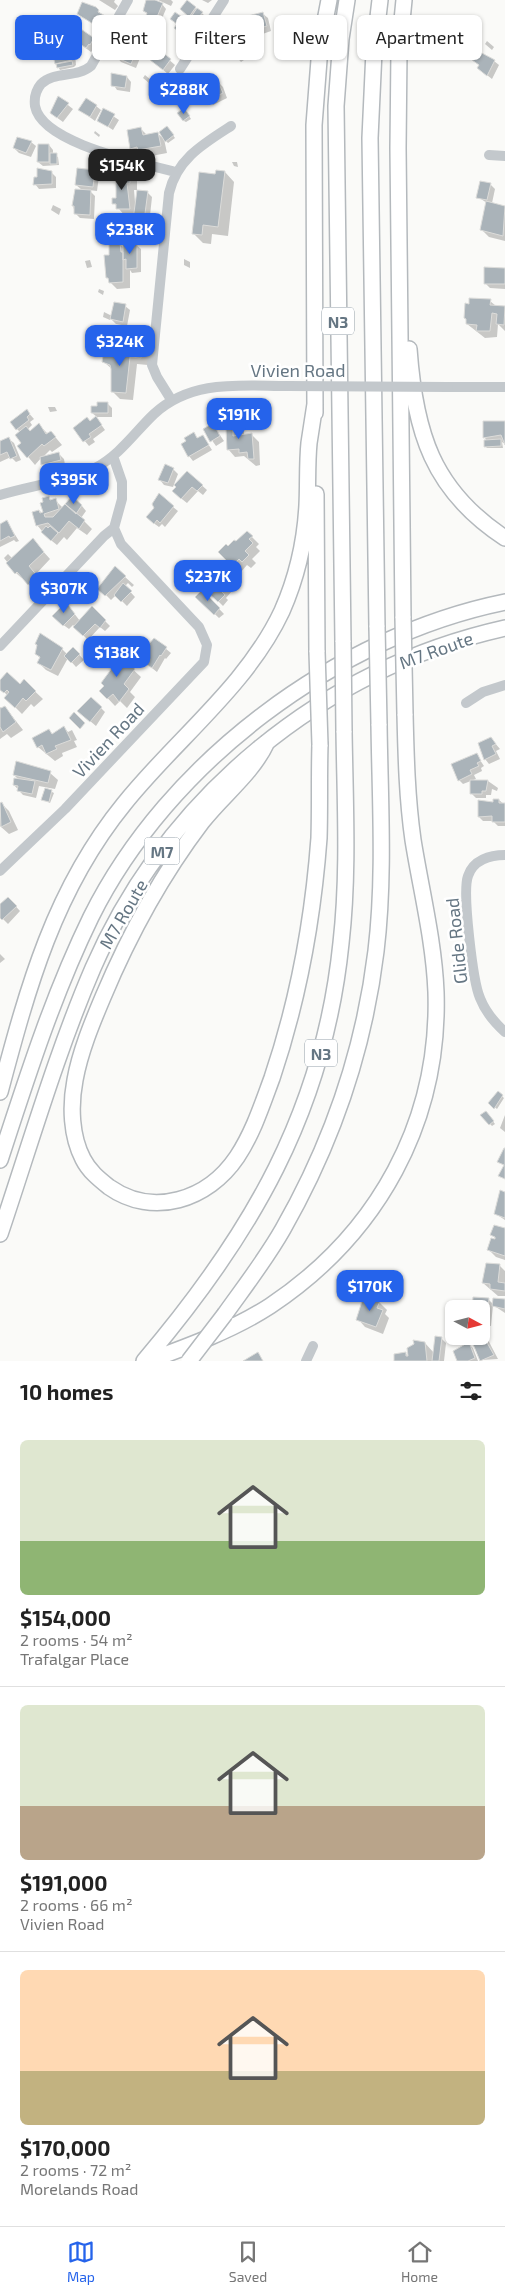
<!DOCTYPE html>
<html lang="en">
<head>
<meta charset="utf-8">
<style>
  :root { --surface:#fff; --page:#f6f6f6; --text:#222; --muted:#767676; --line:#e0e0e0; --accent:#2563eb }
  body { margin:0; font-family:"Exo 2",sans-serif; background:var(--page); color:var(--text); height:100vh; display:flex; flex-direction:column; font-size:19px; white-space:nowrap }
  * { box-sizing:border-box; margin:0 }
  p { font-size:16px; color:var(--muted) }
  .icon { flex:none; width:28px; height:28px; fill:none; stroke:currentColor; stroke-width:2; stroke-linecap:round; stroke-linejoin:round }
  .map { position:relative; height:1361px; overflow:hidden }
  .panel { display:flex; flex-direction:column; background:var(--surface); flex:1 }
  .panel>* { flex:none }
  .banner { position:absolute; left:15px; top:15px; width:475px; height:45px; display:flex; gap:10px }
  .needle { width:32px; rotate:97deg }
  .controls { position:absolute; left:445px; top:1300px; display:grid; gap:10px }
  .controls a { display:grid; place-items:center; width:45px; height:45px; border-radius:8px; background:var(--surface); box-shadow:0 1px 4px #0004; font-size:25px }
  .price { position:absolute; translate:-50% -42px; padding:0 11px; border-radius:10px; background:var(--accent); color:#fff; font-size:16px; line-height:32px; filter:drop-shadow(0 1px 2px #0008) }
  .price::after { content:''; position:absolute; left:50%; top:30px; width:15px; height:11px; margin-left:-8px; background:inherit; clip-path:polygon(0 0,100% 0,50% 100%) }
  .price.active { background:#222; color:#fff }
  ul { padding:0; list-style:none }
  li { display:grid; align-content:center; gap:10px; height:265px; padding:0 20px }
  li+li { border-top:1px solid var(--line) }
  li span { display:grid; place-items:center; height:155px; border-radius:8px; color:#555 }
  li>.icon { margin-inline-start:auto }
  span .icon { width:90px; height:90px; fill:#fffc; stroke-width:1 }
  li b { font-size:21px }
  h2 { display:flex; justify-content:space-between; align-items:center; height:60px; padding:0 20px; font-size:21px }
  .pill { padding:0 18px; border-radius:8px; background:var(--surface); box-shadow:0 1px 4px #0004; font-size:18px; line-height:45px }
  .pill.active { background:var(--accent); color:#fff }
  .menu { display:flex; justify-content:space-around; align-items:center; height:70px; border-top:1px solid var(--line); background:var(--surface); font-size:14px; color:var(--muted) }
  .menu a { display:grid; justify-items:center; gap:2px }
  .menu .active { color:var(--accent) }
  .map>svg:first-child { display:block }
</style>
</head>
<body>
<div class="map">
<svg width="505" height="1361" viewBox="0 0 505 1361">
  <rect width="100%" height="100%" fill="#fafaf8"/>
  <!-- shadow -->
  <path fill="#0003" d="M99 0H115L114 2 118 6 115 10Z
    M147 0 162 4 166 9 158 28 145 20 148 14 144 10Z
    M158 0H171L173 2 171 6Z
    M202 0H212L208 3Z
    M187 2 204 15 199 22 186 14Z
    M98 11 112 23 107 33 79 14Z
    M263 14 268 18 271 31 251 38 249 36Z
    M171 19 193 25 197 29 188 39 176 28 178 25Z
    M135 21 153 33 149 42 140 37 144 42 143 44 136 39 137 36 131 31Z
    M227 25 234 32 238 33 242 30 249 40 245 42 253 54 241 62 232 52 226 55 219 48Z
    M79 29 98 44 91 52 65 33 77 31Z
    M487 41 494 47 492 50 485 44Z
    M71 49 75 53 76 65 74 67 60 70 56 63Z
    M158 50 175 65 168 74 156 64Z
    M135 53 140 58 136 68 121 62 117 57Z
    M494 61 499 65 492 79 478 68Z
    M112 75 127 77 131 82 130 92 117 90 111 81Z
    M145 75 151 80 149 83 143 78Z
    M218 82 223 87 227 98 213 105 203 91Z
    M59 98 73 109 63 122 56 117Z
    M96 106 101 110 95 121 80 110Z
    M104 110 119 120 113 130 99 121Z
    M186 111 191 119 186 122 184 121Z
    M141 129 147 135 157 133 164 139 169 130 175 138 168 143 164 139 167 153 146 157 144 154 139 155 131 148Z
    M95 131 100 135 99 137 94 133Z
    M31 142 36 146 31 157 19 153 14 148Z
    M49 145 53 150V155L58 157 59 165 43 166 38 162Z
    M232 162H237L238 167 234 166Z
    M94 171 99 176 97 191 89 190 95 196 94 219 80 218 75 213 73 206 82 190 76 185Z
    M51 172 56 177V188L39 189 35 184Z
    M225 172 234 182 228 236 212 234 211 244 203 243 193 233Z
    M129 173 137 180V190H134L135 202 147 192 152 197 149 225 139 224 134 219 135 215 125 216 114 203Z
    M490 184 495 189 492 203 505 207V241L489 237 482 230 487 203 478 197Z
    M53 205 61 209 59 215 51 210Z
    M131 241 141 249V272L132 273 130 270V288L117 289 110 282V256L120 244 125 249Z
    M184 259 190 262V268L184 265Z
    M90 260 92 267 87 268 85 261Z
    M505 269V289L490 288 485 283Z
    M99 289 104 291 103 295 98 292Z
    M490 301 496 306 505 308V331L498 324 497 337 485 338 467 324Z
    M125 306 130 310 127 326 116 324 110 318V320L103 317 104 312 112 316Z
    M142 347 149 355 148 365 137 364 133 400 120 399 112 391 113 370 104 362 130 355Z
    M107 403 112 408V417H97L92 413Z
    M48 407H55L57 411 50 412Z
    M27 411 34 419 30 422 32 425 28 429 30 432 39 425 48 434 51 432 62 445 52 452 50 450 42 458 59 454 64 459 65 465 47 469 43 465 41 458 35 465 19 446 22 443 20 432 17 429Z
    M236 418 244 426V436L252 435 259 442 260 465 256 466 244 456 235 457 228 449 231 430Z
    M90 422 100 423 105 430 93 439 95 442 89 446 74 428Z
    M484 422H505V444L502 442 503 448H487L485 446 487 441 485 438Z
    M213 425 224 441 216 446 204 429Z
    M194 434 198 439 203 436 212 450 193 461 189 456Z
    M9 439 14 443 21 460 16 462 11 457 0 462V441Z
    M173 469 178 474 173 487 164 485 160 480Z
    M187 472 207 490 203 495 198 491 187 503 178 496Z
    M49 498 52 501 55 500 63 508 72 498 82 506 86 511 81 518 92 529 87 535 77 528 67 540 64 537 57 545 47 537 37 525 39 511 44 513Z
    M173 507 178 511 165 527 162 524 159 527 152 522Z
    M7 522 19 541 16 542 14 540 0 547V525Z
    M247 532 259 544 256 547 260 551 252 559 256 563 251 568 247 565 240 573 219 552 236 543Z
    M33 540 50 559 36 574 45 585 37 592 16 573 4 558 8 554 13 559Z
    M115 568 134 585 132 587 128 583 125 586 135 597 127 606 116 595 111 600 99 588Z
    M223 572 237 585 226 598 228 600 223 606 207 590Z
    M202 591 224 614 219 618 197 597Z
    M70 608 80 621 92 608 110 626 105 631 100 627 88 640 73 625 69 629 58 621Z
    M154 639 171 653 166 659 165 658 157 672 139 658Z
    M73 648 84 660 76 667 68 658 58 676 46 670 39 663 41 659 36 654 62 649 67 654Z
    M115 653 141 677 130 692 135 697 127 708 120 701 115 706 101 691 117 665Z
    M24 681 43 699 34 707 31 704 22 714 6 698 8 696 0 688V682L20 686Z
    M91 698 105 712 96 726 84 716Z
    M5 707 23 730 11 738 7 734 0 739V708L2 709Z
    M64 727 68 732 72 730 77 740 74 741 77 747 62 753 63 756 55 761 38 747 49 731 53 735Z
    M495 743 500 749 496 751 500 759 489 764 485 759 479 744Z
    M476 754 484 766 481 768 482 771 474 775 476 779 463 784 459 780Z
    M50 773 58 780 55 789 39 786 36 798 23 795 14 785 19 780 14 775Z
    M488 781 498 788 497 791 492 789 491 795H486V798H476L471 793Z
    M46 789 54 793 50 803 43 799Z
    M499 800 505 805V826H498L493 821H483L479 817Z
    M1 803 9 811 18 830 9 834 0 826Z
    M8 898 20 911 8 924 0 916V905Z
    M0 954 5 959 0 963Z
    M498 1093 504 1098 497 1109 490 1103Z
    M486 1112 495 1124 492 1126 482 1115Z
    M505 1115V1132L500 1128Z
    M505 1193V1220L496 1214Z
    M505 1230V1260L496 1257 489 1250 499 1242 492 1235Z
    M500 1266 505 1271V1296H498L483 1283Z
    M488 1299 494 1305 505 1301V1313L493 1305 491 1326 481 1325V1309Z
    M379 1302 387 1310 385 1314 389 1318 383 1334 365 1327 358 1319Z
    M481 1333 487 1338 498 1359 481 1360 471 1338 481 1336Z
    M441 1338 446 1343 444 1361H396L406 1354 410 1358 425 1343 434 1353Z
    M468 1344 473 1348 478 1361H458Z"/>
  <!-- building -->
  <path fill="#aab3b9" stroke="#dcdcda" d="M146 0H155L163 3 154 24 144 20 147 13 143 11Z
    M187 0 196 7 189 17 180 9Z
    M82 2 96 7 99 10 98 12 109 18 103 30 77 14Z
    M197 8 203 12 196 21 191 17Z
    M175 12 192 24 183 35 174 28 177 24 170 19Z
    M263 12 267 26 251 30 248 16Z
    M134 19 149 27 144 38 130 31Z
    M227 23 233 31 236 29 247 47 233 55 226 44 218 49 211 36 223 28 222 26Z
    M69 25 77 29 78 27 94 38 90 45 89 44 86 48 64 33Z
    M261 28 262 32 248 36 247 31Z
    M121 46 136 52 131 64 115 57Z
    M71 47 72 60 55 64 52 51Z
    M157 48 171 59 163 70 150 60Z
    M478 51 495 60 487 76 477 68 479 65 472 60Z
    M72 61 73 65 57 68 56 64Z
    M111 73 127 76 125 88 111 86Z
    M218 81 223 93 207 101 201 91 203 88Z
    M58 96 69 103 57 118 50 113Z
    M86 98 97 105 90 117 78 110Z
    M103 108 115 114 108 127 97 121Z
    M184 108 190 116 183 121 177 113Z
    M167 126 174 135 165 142 159 132Z
    M141 127 143 135 158 132 161 146 138 150 137 147 130 149 127 130Z
    M17 137 32 141 26 153 13 148Z
    M38 144H49V162H37Z
    M50 153H57V164H50Z
    M37 168 52 171V184L33 185 34 177H37Z
    M77 168 95 170 93 187 75 185Z
    M216 170 225 171 218 227 203 225 202 235 192 234 199 172 215 174Z
    M116 172H130V183H127L130 209H116V204H112V198H116Z
    M480 181 491 183 487 200 476 198Z
    M75 189 91 190 90 215 74 214V206H72Z
    M137 190 148 191 144 221 133 220Z
    M486 201 505 206 503 236 480 230Z
    M131 240V244H137V268L126 269V259L123 260V244L124 241Z
    M109 243H120L121 252H123V282L109 283 108 278H106L104 255H109Z
    M484 267 505 268V284H484Z
    M469 298 491 299 490 305 505 306 504 325 496 324 497 314 492 313 490 331H476L477 325 466 324V319L464 318 465 303 469 304Z
    M114 302 126 304 123 322 110 319Z
    M130 345 142 346 141 358 130 357 126 393 111 392V369L110 365 102 362 104 349 129 353Z
    M97 402H108V413H91V406H97Z
    M27 409 30 414 27 417 29 420 16 430 10 422Z
    M96 416 102 425 89 434 91 437 83 442 73 428 87 417 90 421Z
    M229 417H237L238 429 233 430V436L252 433 254 459H248L247 452 239 453V449L227 450 226 429H229Z
    M483 421H505V445L501 435 483 438Z
    M39 423 46 434 51 431 56 437 44 446 42 444 27 458 17 446 21 443 15 435 26 426 30 431Z
    M213 423 220 436 210 442 203 429Z
    M194 432 197 438 203 435 209 445 188 457 181 444 186 441 184 438Z
    M9 437 17 456 10 459 7 452 0 455V441Z
    M501 439V446L484 447V440Z
    M59 452 61 460 41 465 40 457Z
    M165 464 174 468 168 483 158 480Z
    M187 471 203 485 197 491 192 487 181 499 172 491 176 487 174 485Z
    M159 493 174 506 160 523 157 520 154 524 146 517 154 508 152 504Z
    M49 496 50 500 56 498 59 509 44 514 45 517H53L65 504 85 520 79 529 69 521 59 533 48 523 36 526 32 512 39 510 40 513 43 512 40 503 43 502 42 498Z
    M72 496 82 505 76 514 65 504Z
    M7 520 15 536 10 538 9 536 0 541V524Z
    M46 526 48 528 50 526 58 533 51 541 41 532Z
    M247 531 253 536 249 539 253 543 245 551 249 555 242 562 239 559 232 566 218 552 226 544 228 546 234 540 236 541Z
    M33 538 44 552 29 566 38 577 28 585 17 572 15 574 6 563Z
    M115 566 126 576 105 596 97 589Z
    M223 570 234 580 222 592 225 595 218 602 205 590Z
    M123 583 132 591 121 602 114 595Z
    M202 590 220 608 214 615 195 597Z
    M66 602 75 614 63 626 52 616Z
    M92 606 106 620 100 628 95 624 83 636 73 627Z
    M40 633 63 648 51 670 37 663 40 657 35 654 37 645 35 644Z
    M154 638 167 647 161 656 160 655 152 668 137 658Z
    M73 647 80 654 71 663 64 656Z
    M115 651 135 669 124 684 129 689 119 702 113 694 107 699 99 691 104 686 101 683 115 664 109 658Z
    M7 672 20 684 24 679 36 691 26 701 23 698 15 708 4 698 9 692 7 690 4 693 0 690V680Z
    M91 697 102 707 90 722 77 711Z
    M5 706 16 722 3 732 0 727V707L1 708Z
    M74 712 85 723 80 729 69 718Z
    M64 726 71 740 55 746 57 749 46 754 42 745 37 748 32 738 49 729 52 734Z
    M491 737 496 744 492 746 496 754 484 760 478 743Z
    M477 753 481 761 477 763 479 766 470 770 472 774 458 781 451 764Z
    M16 761 51 771 48 783 13 775Z
    M14 778 35 781 32 794 17 791 18 786 13 785Z
    M470 780H488L486 791H482V794H470Z
    M45 788 52 790 49 802 41 800Z
    M493 799H499V803H505V822H492V816L478 817V800L493 802Z
    M2 802 11 822 1 827 0 803Z
    M8 897 17 906 2 920 0 918V904Z
    M498 1091 503 1095 494 1109 488 1103Z
    M486 1111 494 1121 489 1125 480 1115Z
    M504 1148H505V1179L498 1176 504 1165 497 1162Z
    M500 1190 505 1192V1218L494 1214Z
    M494 1225 505 1228V1256L487 1250 491 1238 495 1239V1237L490 1235Z
    M486 1263 500 1264 498 1282 505 1283V1291L490 1289V1284L482 1283Z
    M364 1295 380 1301 377 1308 383 1310 376 1327 356 1320Z
    M473 1297 489 1298 487 1322 481 1321V1309H472Z
    M493 1298 505 1299V1309L492 1306Z
    M481 1332 494 1355 480 1361 470 1337 481 1336Z
    M435 1336 442 1337 439 1361H432Z
    M413 1340 425 1342 427 1361H394V1354L406 1352V1356H408L407 1348 414 1344Z
    M469 1342 475 1358 468 1361H457L453 1351Z
    M258 1352 263 1361H243Z"/>
  <g fill="none" stroke-linecap="round" stroke-linejoin="round">
    <!-- highway casing -->
    <g stroke="#b4b9bd" stroke-width="18">
      <path id="highway" d="M409 349C415 432 432 490 505 538
        M315 413 314 125 320 47 329 0
        M316 494 317 652
        M403 618 398 148 399 51 404 0
        M377 627 370 138 374 51 380 0
        M343 642 336 106 341 39 347 0
        M267 742C252 774 223 795 202 822 161 876 129 935 103 997 92 1023 80 1052 75 1080 70 1106 71 1136 83 1159 89 1171 99 1179 109 1187 153 1218 208 1200 237 1157 253 1133 262 1105 272 1078 298 1001 313 919 319 838 320 807 319 776 320 745
        M0 1092C28 987 54 890 124 804 175 740 247 686 282 611 297 577 305 542 307 505 308 485 307 463 309 443 311 430 313 417 315 404
        M0 1160C27 1077 53 995 91 917 168 762 337 636 505 602
        M0 1234C30 1145 56 1054 93 968 168 796 322 669 505 628
        M225 1314C245 1286 266 1259 283 1229 332 1143 364 1050 376 951 385 876 380 800 379 724
        M144 1361C251 1235 324 1111 341 943 349 873 345 802 344 731
        M148 1361C189 1346 233 1330 270 1306 378 1234 440 1122 436 992 434 941 421 890 413 840 407 798 406 756 405 714"/>
    </g>
    <!-- minor -->
    <path stroke="#c3c8cc" stroke-width="10" d="M128 0 91 66C77 78 54 71 41 84 36 90 34 98 35 106 42 144 143 163 175 172
      M180 69 224 0
      M489 155 505 156
      M448 387H505
      M172 401 157 377 152 365 169 193C177 159 203 144 231 126
      M0 495C29 486 69 481 95 468 120 455 135 432 154 414 192 379 241 386 288 386
      M0 646 104 536 114 528 122 499V482L113 456
      M466 703 483 692 505 685
      M505 855C490 855 473 860 468 876 462 892 473 982 480 998 485 1011 495 1023 505 1032
      M0 871 65 809 204 662 207 645 199 627 121 544 114 528
      M306 1361 313 1346"/>
    <!-- highway -->
    <use href="#highway" stroke="#fff" stroke-width="15"/>
    <!-- highway-bridge casing -->
    <g stroke="#b4b9bd" stroke-width="18" stroke-linecap="butt">
      <path id="highway-bridge" d="M403 618 405 714
        M377 627 379 724
        M343 642 344 731
        M317 652 320 745
        M189 1361 225 1314"/>
    </g>
    <!-- minor-bridge -->
    <path stroke="#c3c8cc" stroke-width="10" d="M288 386 448 387"/>
    <!-- highway-bridge -->
    <use href="#highway-bridge" stroke="#fff" stroke-width="15"/>
  </g>
  <g text-anchor="middle" dominant-baseline="central" stroke-width="5" stroke-linejoin="round" paint-order="stroke">
    <!-- shield labels -->
    <g fill="#fff" stroke="#939fa8" stroke-width="1">
      <rect x="322" y="307.5" width="32" height="27" rx="4"/>
      <rect x="144.5" y="837.5" width="35" height="27" rx="4"/>
      <rect x="305" y="1039.5" width="32" height="27" rx="4"/>
    </g>
    <g font-size="16" font-weight="bold" fill="#657683">
      <text x="338" y="321">N3</text>
      <text x="162" y="851">M7</text>
      <text x="321" y="1053">N3</text>
    </g>
    <!-- street labels -->
    <g font-size="18" fill="#657683" stroke="#fff">
      <text x="298" y="370">Vivien Road</text>
      <text transform="translate(436 650) rotate(-20)">M7 Route</text>
      <text transform="translate(108 740) rotate(-47)">Vivien Road</text>
      <text transform="translate(123 914) rotate(-60)">M7 Route</text>
      <text transform="translate(456 941) rotate(-96)">Glide Road</text>
    </g>
  </g>
</svg>
<div class="controls">
<a><svg class="needle" viewBox="-14 -14 28 28"><path d="M0-13l5 13h-10z" fill="#e53935"/><path d="M0 13l5-13h-10z" fill="#767676"/></svg></a>
</div>
<b class="price" style="left:184px;top:115px">$288K</b>
<b class="price active" style="left:122px;top:191px">$154K</b>
<b class="price" style="left:130px;top:255px">$238K</b>
<b class="price" style="left:120px;top:367px">$324K</b>
<b class="price" style="left:239px;top:440px">$191K</b>
<b class="price" style="left:74px;top:505px">$395K</b>
<b class="price" style="left:208px;top:602px">$237K</b>
<b class="price" style="left:64px;top:614px">$307K</b>
<b class="price" style="left:117px;top:678px">$138K</b>
<b class="price" style="left:370px;top:1312px">$170K</b>
<div class="banner">
<a class="pill active">Buy</a>
<a class="pill">Rent</a>
<a class="pill">Filters</a>
<a class="pill">New</a>
<a class="pill">Apartment</a>
</div>
</div>
<section class="panel">
<h2>10 homes<svg class="icon" aria-label="filters" viewBox="0 0 24 24"><path d="M4 7h16M4 17h16"/><circle cx="9" cy="7" r="2"/><circle cx="15" cy="17" r="2"/></svg></h2>
<ul>
<li><span style="background:linear-gradient(#dfe7d0 65%,#8fb573 0)"><svg class="icon" aria-label="home" viewBox="0 0 24 24"><path d="M3 11l9-7 9 7M6 9v11h12V9"/></svg></span><div><b>$154,000</b><p>2 rooms · 54 m²</p><p>Trafalgar Place</p></div></li>
<li><span style="background:linear-gradient(#dfe7d0 65%,#b9a48a 0)"><svg class="icon" aria-label="home" viewBox="0 0 24 24"><path d="M3 11l9-7 9 7M6 9v11h12V9"/></svg></span><div><b>$191,000</b><p>2 rooms · 66 m²</p><p>Vivien Road</p></div></li>
<li><span style="background:linear-gradient(#ffd9b3 65%,#c2b280 0)"><svg class="icon" aria-label="home" viewBox="0 0 24 24"><path d="M3 11l9-7 9 7M6 9v11h12V9"/></svg></span><div><b>$170,000</b><p>2 rooms · 72 m²</p><p>Morelands Road</p></div></li>
</ul>
</section>
<nav class="menu">
<a class="active"><svg class="icon" aria-label="map" viewBox="0 0 24 24"><path d="M3 6l6-2 6 2 6-2v14l-6 2-6-2-6 2zM9 4v14M15 6v14"/></svg>Map</a>
<a><svg class="icon" aria-label="saved" viewBox="0 0 24 24"><path d="M7 4h10v16l-5-4-5 4z"/></svg>Saved</a>
<a><svg class="icon" aria-label="home" viewBox="0 0 24 24"><path d="M3 11l9-7 9 7M6 9v11h12V9"/></svg>Home</a>
</nav>
</body>
</html>
